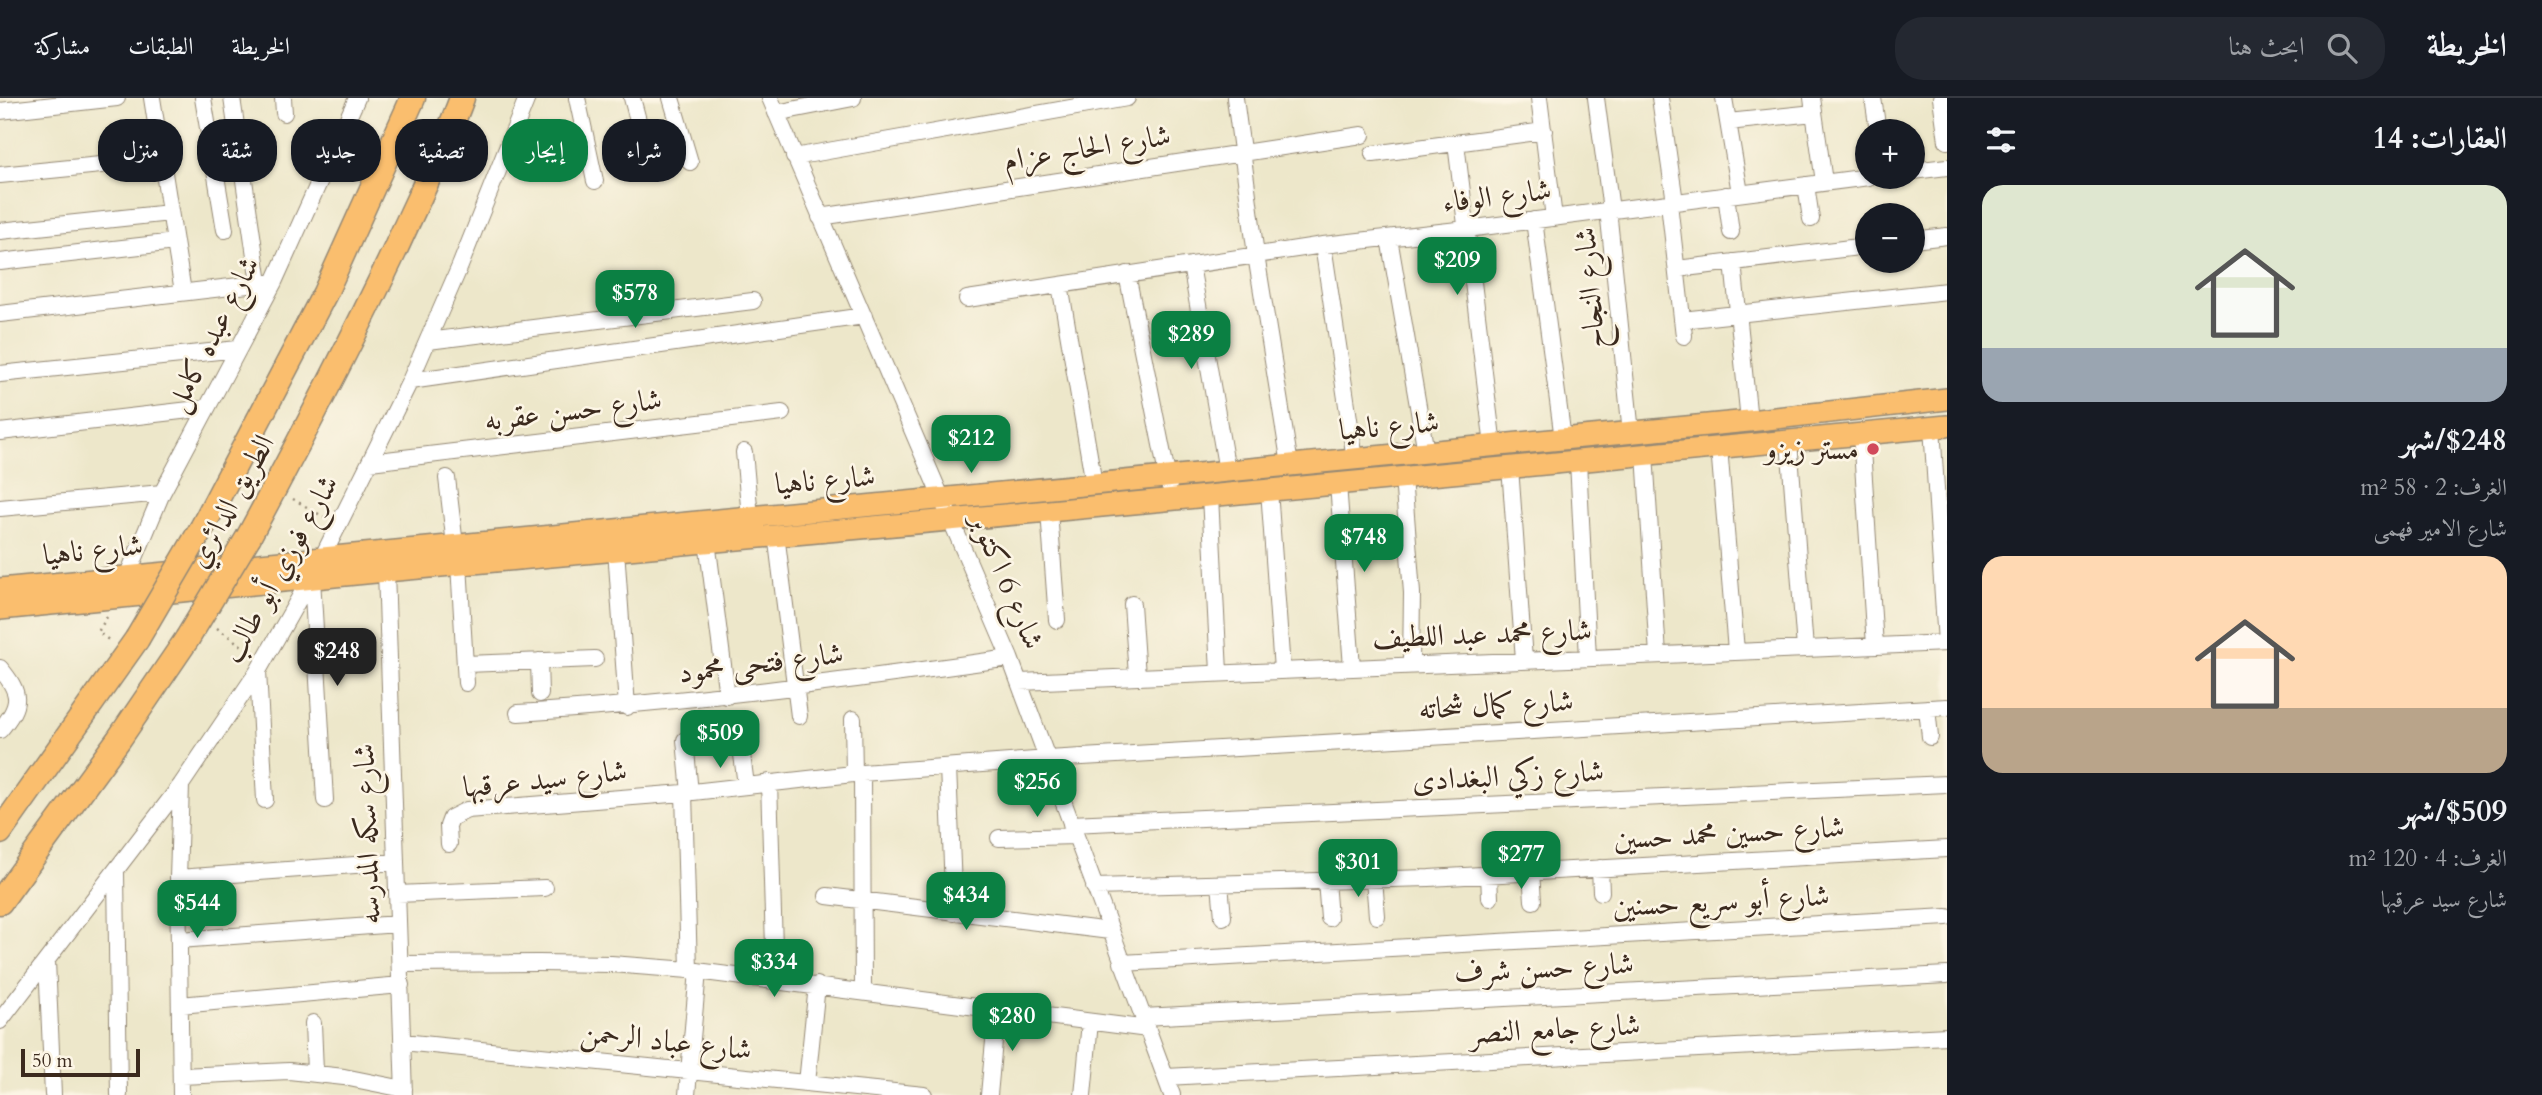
<!DOCTYPE html>
<html lang="ar">
<head>
<meta charset="utf-8">
<style>
  :root { --surface:#171b24; --page:#242831; --text:#f1f3f6; --muted:#9ea1a6; --line:#363941; --accent:#0b8043 }
  body { margin:0; font-family:Cardo,Amiri,serif; background:var(--page); color:var(--text); direction:rtl; height:100vh; display:flex; flex-direction:column; font-size:26px; white-space:nowrap }
  * { box-sizing:border-box; margin:0 }
  p { font-size:23px; color:var(--muted) }
  .icon { flex:none; width:38px; height:38px; fill:none; stroke:currentColor; stroke-width:2; stroke-linecap:round; stroke-linejoin:round }
  .map { position:relative; flex:1; overflow:hidden; direction:ltr }
  .panel { display:flex; flex-direction:column; background:var(--surface); width:595px }
  .panel>* { flex:none }
  .top-card { position:absolute; left:21px; top:21px; width:665px; height:63px; direction:rtl; display:flex; gap:14px }
  .tools { position:absolute; left:1855px; top:21px; display:grid; gap:14px }
  .tools a { display:grid; place-items:center; width:70px; height:70px; border-radius:50%; background:var(--surface); box-shadow:0 2px 5px #0004; font-size:35px }
  .scale { position:absolute; left:21px; bottom:18px; width:119px; box-sizing:border-box; padding-left:7px; border:4px solid #3b2a1e; border-top:0; font-size:19px; line-height:24px; white-space:nowrap; color:#3b2a1e; -webkit-text-stroke:5px #fcf5e5; paint-order:stroke }
  .price { position:absolute; translate:-50% -60px; padding:0 16px; border-radius:14px; background:var(--accent); color:#fff; font-size:23px; line-height:46px; filter:drop-shadow(0 2px 4px #0008) }
  .price::after { content:''; position:absolute; left:50%; top:42px; width:21px; height:16px; margin-left:-10px; background:inherit; clip-path:polygon(0 0,100% 0,50% 100%) }
  .price.current { background:#222; color:#fff }
  ul { padding:0; list-style:none }
  li { display:grid; align-content:center; gap:14px; height:371px; padding:0 35px }
  li span { display:grid; place-items:center; height:217px; border-radius:21px; color:#555 }
  li>.icon { margin-inline-start:auto }
  span .icon { width:126px; height:126px; fill:#fffc; stroke-width:1 }
  li b { font-size:30px }
  h2 { display:flex; justify-content:space-between; align-items:center; height:84px; padding:0 35px; font-size:30px }
  .tag { padding:0 24px; border-radius:28px; background:var(--surface); box-shadow:0 2px 5px #0004; font-size:24px; line-height:63px }
  .tag.current { background:var(--accent); color:#fff }
  header { display:flex; align-items:center; gap:42px; box-sizing:border-box; height:98px; padding:0 35px; background:var(--surface); border-bottom:2px solid var(--line) }
  header strong { font-size:33px }
  nav { display:flex; gap:38px; margin-inline-start:auto; font-size:24px }
  .search { width:490px; height:63px; background:var(--page); display:flex; align-items:center; gap:18px; box-sizing:border-box; padding:0 24px; border-radius:28px; color:var(--muted); font-size:26px }
  main { display:flex; flex:1; min-height:0 }
  .map>svg:first-child { display:block }
</style>
</head>
<body>
<header>
<strong>الخريطة</strong>
<div class="search"><svg class="icon" aria-label="search" viewBox="0 0 24 24"><circle cx="10" cy="10" r="6"/><path d="M15 15l6 6"/></svg>ابحث هنا</div>
<nav><a>الخريطة</a><a>الطبقات</a><a>مشاركة</a></nav>
</header>
<main>
<section class="panel">
<h2>العقارات: 14<svg class="icon" aria-label="filters" viewBox="0 0 24 24"><path d="M4 7h16M4 17h16"/><circle cx="9" cy="7" r="2"/><circle cx="15" cy="17" r="2"/></svg></h2>
<ul>
<li><span style="background:linear-gradient(#dfe7d0 75%,#9aa5b1 0)"><svg class="icon" aria-label="home" viewBox="0 0 24 24"><path d="M3 11l9-7 9 7M6 9v11h12V9"/></svg></span><div><b>$248/شهر</b><p>الغرف: 2 · 58 m²</p><p>شارع الامير فهمى</p></div></li>
<li><span style="background:linear-gradient(#ffd9b3 70%,#b9a48a 0)"><svg class="icon" aria-label="home" viewBox="0 0 24 24"><path d="M3 11l9-7 9 7M6 9v11h12V9"/></svg></span><div><b>$509/شهر</b><p>الغرف: 4 · 120 m²</p><p>شارع سيد عرقبها</p></div></li>
</ul>
</section>
<div class="map">
<svg width="1947" height="997" viewBox="0 0 1947 997">
  <rect width="100%" height="100%" fill="#fcf5e5"/>
  <filter id="ink" filterUnits="userSpaceOnUse"><feTurbulence type="fractalNoise" baseFrequency=".0143" numOctaves="2"/><feDisplacementMap in="SourceGraphic" scale="14" xChannelSelector="R" yChannelSelector="G"/><feConvolveMatrix kernelMatrix="1 2 1 2 8 2 1 2 1" color-interpolation-filters="sRGB"/></filter>
  <filter id="wash" filterUnits="userSpaceOnUse"><feTurbulence type="fractalNoise" baseFrequency=".00686" numOctaves="4" result="noise"/><feDisplacementMap in="SourceGraphic" scale="28" xChannelSelector="R" yChannelSelector="G"/><feGaussianBlur stdDeviation="1.57" result="paint"/><feColorMatrix in="noise" values="0 0 0 0 0 0 0 0 0 0 0 0 0 0 0 0 0 1.4 0 .05"/><feComposite in="paint" operator="in"/></filter>
  <g filter="url(#wash)">
    <rect width="100%" height="100%" fill="#ede7ca"/>
  </g>
  <g filter="url(#ink)">
    <g fill="none" stroke-linecap="round" stroke-linejoin="round">
      <!-- minor casing -->
      <g stroke="#948874" stroke-width="18">
        <path id="minor" d="M152 0 183 194
          M203 0 225 132
          M232 0 259 185
          M283 0 284 15
          M577 0 595 83
          M632 0 651 71
          M671 0 690 64
          M770 0 1010 560 1172 997
          M1235 0 1256 157 1290 367
          M1539 0 1554 120
          M1596 0 1611 112 1609 121 1631 335
          M1660 0 1675 104
          M1724 0 1740 95
          M1812 0 1824 84
          M1873 0 1878 33
          M1941 0 1947 43
          M0 13 117 0
          M776 15 853 0
          M1728 24 1814 15
          M1456 45 1493 348
          M1373 56 1544 33
          M794 59 1127 0
          M1913 73 1947 69
          M0 77 161 61
          M1806 87 1811 121
          M1726 97 1731 134
          M1669 105 1684 238
          M820 119 1362 37
          M1534 122 1563 341
          M0 133 170 115
          M1389 140 1426 354
          M1913 142 1947 138
          M1323 147 1355 361
          M0 164 175 144
          M1733 164 1749 323
          M1191 167 1227 373
          M1677 171 1867 148
          M1127 176 1169 387
          M1060 187 1094 386
          M967 201 1323 147 1467 131 1869 79
          M0 216 274 184
          M1682 222 1947 193
          M428 243 753 203
          M0 276 238 251
          M410 283 864 218
          M1932 329 1946 545
          M0 334 207 310
          M1861 336 1875 548
          M1789 343 1805 551
          M1719 349 1736 553
          M744 354 750 419
          M1645 356 1658 557
          M1578 363 1588 560
          M370 364 782 315
          M1510 369 1524 562
          M1403 379 1412 495 1411 567
          M447 380 455 447
          M1338 386 1352 569
          M1269 392 1282 572
          M1210 398 1219 574
          M0 410 162 395
          M1049 413 1057 522
          M776 436 799 618
          M707 443 727 598
          M616 451 627 609
          M459 466 466 585
          M386 473 404 997
          M312 480 325 702
          M124 486 162 395 274 184 357 0
          M1132 506 1137 578
          M539 563 540 596
          M466 566 595 561
          M0 570C21 595 22 606 0 632
          M258 573 265 702
          M1020 584 1947 545
          M1927 610 1930 639
          M518 615C683 605 846 583 1010 560
          M853 621 854 676
          M739 634 746 687
          M685 642 690 695
          M948 669 954 815
          M862 675 863 894
          M769 684 775 883
          M684 695 689 872
          M1071 726 1947 686
          M999 740 1076 738
          M449 746 448 728 451 720 467 712 684 695 862 675 1048 661 1947 609
          M1600 770 1601 794
          M1531 774 1533 803
          M116 775 119 997
          M1489 776 1490 800
          M178 780 396 764
          M1374 781 1377 818
          M1326 783 1329 820
          M1220 786 1223 819
          M1094 789 1429 780 1947 751
          M397 796 545 790
          M827 798 1110 833
          M179 842 398 826
          M47 863 53 997
          M1122 865 1947 819
          M400 866 538 865 611 866 689 872 1148 931
          M180 907 401 887
          M1143 919 1947 877
          M0 923 181 687 258 573 322 460 410 283 460 168 527 0
          M313 925 315 974
          M403 944 924 997
          M181 978 289 973 344 979 404 991
          M1166 979 1947 938
          M807 985 817 887
          M181 997 178 780 181 687
          M687 997 698 873
          M989 997 997 911
          M1083 997 1090 924"/>
      </g>
      <!-- major casing -->
      <g stroke="#948874" stroke-width="24">
        <path id="major" d="M0 491 1749 323 1947 301
          M0 511 386 473 1049 413 1947 328"/>
      </g>
      <!-- highway casing -->
      <g stroke="#948874" stroke-width="27">
        <path id="highway" d="M202 430 325 195 413 0
          M249 438C300 343 349 249 395 152 418 101 443 52 462 0
          M0 734 137 541
          M0 804 119 641 187 541"/>
      </g>
      <!-- path -->
      <path stroke="#948874" stroke-width="2.5" stroke-dasharray="2 5" stroke-linecap="butt" d="M293 401 324 419
        M107 519 98 534 110 543
        M217 530 252 555"/>
      <!-- minor -->
      <use href="#minor" stroke="#fff" stroke-width="16"/>
      <!-- major -->
      <use href="#major" stroke="#fabe6e" stroke-width="21"/>
      <!-- highway -->
      <use href="#highway" stroke="#fabe6e" stroke-width="24"/>
      <!-- highway-bridge casing -->
      <g stroke="#948874" stroke-width="27" stroke-linecap="butt">
        <path id="highway-bridge" d="M137 541 202 430
          M187 541 249 438"/>
      </g>
      <!-- highway-bridge -->
      <use href="#highway-bridge" stroke="#fabe6e" stroke-width="24"/>
    </g>
  </g>
  <!-- markers -->
  <circle fill="#d1495b" stroke="#fcf5e5" stroke-width="2.5" cx="1873" cy="351" r="7"/>
  <g text-anchor="middle" dominant-baseline="central" stroke-width="5" stroke-linejoin="round" paint-order="stroke">
    <!-- street labels -->
    <g font-size="30" fill="#3b2a1e" stroke="#fcf5e5">
      <text transform="translate(1087 50) rotate(-9)">شارع الحاج عزام</text>
      <text transform="translate(1497 98) rotate(-7)">شارع الوفاء</text>
      <text transform="translate(1590 190) rotate(-95)">شارع النجاح</text>
      <text transform="translate(213 236) rotate(-63)">شارع عبده كامل</text>
      <text transform="translate(573 312) rotate(-7)">شارع حسن عقربه</text>
      <text transform="translate(1389 328) rotate(-5)">شارع ناهيا</text>
      <text transform="translate(825 382) rotate(-5)">شارع ناهيا</text>
      <text transform="translate(231 403) rotate(-61)">الطريق الدائري</text>
      <text transform="translate(93 452) rotate(-6)">شارع ناهيا</text>
      <text transform="translate(280 471) rotate(-61)">شارع فوزي أبو طالب</text>
      <text transform="translate(1007 483) rotate(67)">شارع 6 اكتوبر</text>
      <text transform="translate(1482 536) rotate(-2)">شارع محمد عبد اللطيف</text>
      <text transform="translate(761 565) rotate(-7)">شارع فتحى محمود</text>
      <text transform="translate(1496 607) rotate(-3)">شارع كمال شحاته</text>
      <text transform="translate(1508 678) rotate(-3)">شارع زكي البغدادى</text>
      <text transform="translate(545 681) rotate(-6)">شارع سيد عرقبها</text>
      <text transform="translate(1729 735) rotate(-3)">شارع حسين محمد حسين</text>
      <text transform="translate(367 736) rotate(-92)">شارع سكه المدرسه</text>
      <text transform="translate(1721 803) rotate(-3)">شارع أبو سريع حسنين</text>
      <text transform="translate(1544 870) rotate(-3)">شارع حسن شرف</text>
      <text transform="translate(1555 931) rotate(-3)">شارع جامع النصر</text>
      <text transform="translate(666 943) rotate(6)">شارع عباد الرحمن</text>
    </g>
    <!-- poi labels -->
    <g font-size="30" fill="#3b2a1e" stroke="#fcf5e5" text-anchor="end">
      <text x="1859" y="351">مستر زيزو</text>
    </g>
  </g>
</svg>
<div class="tools">
<a>+</a>
<a>−</a>
</div>
<div class="scale">50 m</div>
<b class="price" style="left:1457px;top:199px">$209</b>
<b class="price" style="left:635px;top:232px">$578</b>
<b class="price" style="left:1191px;top:273px">$289</b>
<b class="price" style="left:971px;top:377px">$212</b>
<b class="price" style="left:1364px;top:476px">$748</b>
<b class="price current" style="left:337px;top:590px">$248</b>
<b class="price" style="left:720px;top:672px">$509</b>
<b class="price" style="left:1037px;top:721px">$256</b>
<b class="price" style="left:1521px;top:793px">$277</b>
<b class="price" style="left:1358px;top:801px">$301</b>
<b class="price" style="left:966px;top:834px">$434</b>
<b class="price" style="left:197px;top:842px">$544</b>
<b class="price" style="left:774px;top:901px">$334</b>
<b class="price" style="left:1012px;top:955px">$280</b>
<div class="top-card">
<a class="tag">شراء</a>
<a class="tag current">إيجار</a>
<a class="tag">تصفية</a>
<a class="tag">جديد</a>
<a class="tag">شقة</a>
<a class="tag">منزل</a>
</div>
</div>
</main>
</body>
</html>
